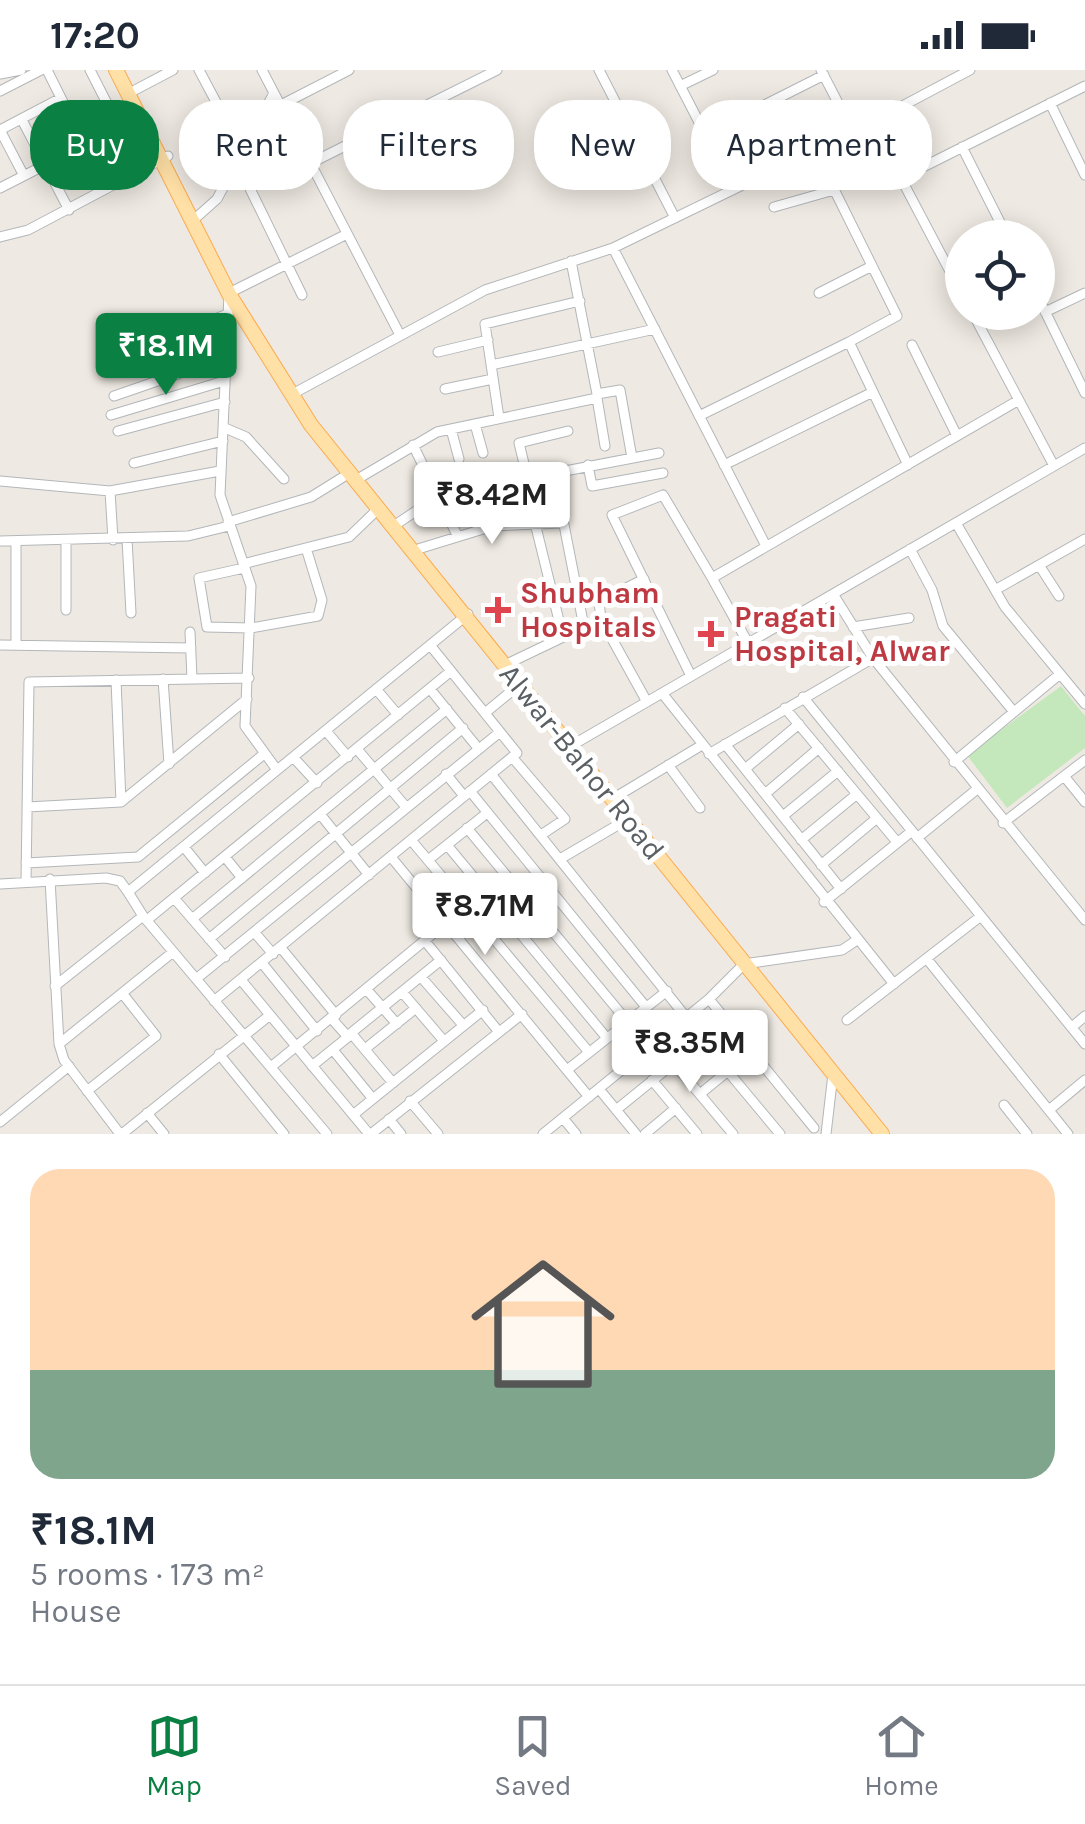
<!DOCTYPE html>
<html lang="en">
<head>
<meta charset="utf-8">
<style>
  :root { --surface:#fff; --page:#f6f6f7; --text:#1f2937; --muted:#747a83; --line:#e0e1e3; --accent:#0b8043 }
  body { margin:0; font-family:Karla,sans-serif; background:var(--page); color:var(--text); height:100vh; display:flex; flex-direction:column; font-size:38px; white-space:nowrap }
  * { box-sizing:border-box; margin:0 }
  p { font-size:32px; color:var(--muted) }
  .icon { flex:none; width:55px; height:55px; fill:none; stroke:currentColor; stroke-width:2; stroke-linecap:round; stroke-linejoin:round }
  .map { position:relative; height:1064px; overflow:hidden }
  .side { display:flex; flex-direction:column; background:var(--surface); flex:1 }
  .side>* { flex:none }
  .banner { position:absolute; left:30px; top:30px; width:1025px; height:90px; display:flex; gap:20px }
  .buttons { position:absolute; left:945px; top:150px; display:grid; gap:20px }
  .buttons a { display:grid; place-items:center; width:110px; height:110px; border-radius:50%; background:var(--surface); box-shadow:0 5px 25px #0003; font-size:50px }
  .price { position:absolute; translate:-50% -85px; padding:0 22px; border-radius:10px; background:#fff; color:#222; font-size:32px; line-height:65px; filter:drop-shadow(0 2px 5px #0008) }
  .price::after { content:''; position:absolute; left:50%; top:60px; width:30px; height:22px; margin-left:-15px; background:inherit; clip-path:polygon(0 0,100% 0,50% 100%) }
  .price.active { background:var(--accent); color:#fff }
  ul { padding:0; list-style:none }
  li { display:grid; align-content:center; gap:20px; height:530px; padding:0 30px }
  li+li { border-top:2px solid var(--line) }
  li span { display:grid; place-items:center; height:310px; border-radius:30px; color:#555 }
  li>.icon { margin-inline-start:auto }
  span .icon { width:180px; height:180px; fill:#fffc; stroke-width:1 }
  li b { font-size:42px }
  .chip { padding:0 35px; border-radius:40px; background:var(--surface); box-shadow:0 5px 25px #0003; font-size:35px; line-height:90px }
  .chip.active { background:var(--accent); color:#fff }
  .status { display:flex; justify-content:space-between; align-items:center; height:70px; padding:0 50px; background:var(--surface); direction:ltr }
  .status svg { height:28px; fill:currentColor }
  .tab-bar { display:flex; justify-content:space-around; align-items:center; height:140px; border-top:2px solid var(--line); background:var(--surface); font-size:28px; color:var(--muted) }
  .tab-bar a { display:grid; justify-items:center; gap:5px }
  .tab-bar .active { color:var(--accent) }
  .map>svg:first-child { display:block }
</style>
</head>
<body>
<div class="status"><b>17:20</b><svg viewBox="0 0 49 12"><path d="M0 12V9h3v3zM5 12V6h3v6zM10 12V3h3v9zM15 12V0h3v12zM26 1h20v11H26zM47 4h2v5h-2z"/></svg></div>
<div class="map">
<svg width="1085" height="1064" viewBox="0 0 1085 1064">
  <rect width="100%" height="100%" fill="#eee9e2"/>
  <!-- green -->
  <path fill="#c4e8bc" d="M1061 616 1085 646V678L1007 738 967 685Z"/>
  <g fill="none" stroke-linecap="round" stroke-linejoin="round">
    <!-- minor casing -->
    <g stroke="#b3b7ba" stroke-width="11">
      <path id="minor" d="M47 0 84 74
        M90 0 119 57
        M199 0 241 79
        M262 0 400 265
        M599 0 675 148
        M672 0 733 118
        M821 0 852 60
        M0 4 21 0
        M680 16 713 0
        M135 20 173 0
        M0 21 41 0
        M1050 33 1085 105
        M281 35 349 0
        M22 50 69 140
        M0 60 61 28
        M0 60 23 104
        M705 65 824 5
        M813 77 897 246 849 272 908 395
        M962 77 1008 168
        M237 92 302 225
        M311 93 497 0
        M53 108 133 71
        M901 108 1085 16
        M0 118 125 54 147 98
        M774 137 834 120
        M198 146 217 129 274 23
        M0 167 28 160 168 86
        M613 178 766 476
        M571 191 597 324 620 320 632 388
        M235 220 347 164
        M819 223 872 196
        M229 224 220 425 251 516 245 656 277 700
        M962 224 877 63 876 50 970 0
        M1038 227 1085 323
        M972 242 1054 396
        M1045 242 1085 223
        M912 275 957 366
        M438 282 488 270
        M115 290 225 245
        M491 295 655 259
        M445 319 493 309
        M298 321 485 220 613 178 876 50
        M114 326 224 288
        M111 345 224 311
        M699 346 849 272
        M499 348 485 254 580 231
        M475 354 483 383
        M225 358 246 367 284 409
        M451 359 459 389
        M118 361 225 332
        M413 375 457 465
        M134 393 223 371
        M588 395 592 416 663 403
        M724 395 873 322
        M527 406 519 373 568 361
        M361 407 437 362 597 328 605 376
        M0 411 110 421 220 401
        M557 419 584 557
        M110 421 113 470
        M228 452 311 427 348 404
        M398 453 440 425 659 383
        M535 453 563 567
        M956 453 1005 537 1085 634
        M127 469 131 543
        M0 471 188 466 229 456
        M418 479 493 456 561 453
        M910 479 932 520 943 556 1014 642 1060 604
        M243 494 349 467 377 440
        M1039 495 1059 526
        M244 498 199 508 207 557 251 558 318 546 322 530 306 478
        M995 520 1085 469
        M833 524 873 588 1085 850
        M66 540V472
        M601 549 647 632
        M853 557 909 548
        M190 562 192 609
        M748 573 712 508 1019 330
        M0 575 191 578
        M16 575V472
        M511 592 601 549 599 532 644 509
        M691 606 612 445 663 425 712 508
        M163 609 169 694
        M116 610 121 732
        M376 619 398 645
        M430 619 478 678
        M662 623 894 914
        M803 627 1085 974
        M785 638 897 772
        M485 643 519 615
        M326 661 348 687
        M725 674 841 819
        M569 677 1085 378
        M357 679 406 737
        M709 684 873 588
        M293 687 317 713
        M512 687 565 749 541 765
        M954 692 1014 642
        M668 695 700 738
        M745 699 799 654
        M446 704 464 726
        M491 704 686 947
        M1064 706 1085 690
        M470 721 646 937
        M765 724 819 678
        M619 725 702 675
        M27 737 121 732 247 629
        M320 744 369 805
        M783 746 838 701
        M1003 753 1064 706 1085 732
        M467 758 627 951
        M917 768 976 720
        M411 770 588 981
        M801 770 857 724
        M447 775 606 967
        M184 777 205 803
        M225 787 242 808
        M391 787 589 1027
        M560 789 628 749
        M428 790 487 743
        M26 793 138 787 264 684
        M821 795 877 748
        M50 809 59 974 64 990 120 1064
        M26 811 29 612 249 608
        M0 814 106 808 120 811 128 822 468 544
        M128 822 143 846 327 1064
        M174 828 225 887
        M824 832 912 761
        M192 849 447 639
        M147 850 451 601
        M255 863 273 884
        M209 869 463 658
        M425 871 499 962
        M281 878 336 945
        M927 889 1068 1064
        M262 893 317 961
        M421 907 463 955
        M196 909 500 662
        M241 910 369 1064
        M55 916 143 846
        M367 920 397 954
        M402 922 444 971
        M709 929 814 1058
        M214 931 517 683 430 575
        M847 950 981 846
        M1072 957 1085 946
        M701 969 780 1064
        M656 972 733 1064
        M59 974 173 882
        M365 979 416 938
        M333 980 373 1029
        M219 984 284 1064
        M312 996 348 967 332 949
        M271 997 447 852
        M567 1000 667 921
        M652 1010 697 1064
        M393 1013 351 963 441 890
        M599 1019 636 1064
        M87 1021 156 966 122 923
        M700 1024 728 1001
        M410 1031 438 1064
        M1004 1035 1027 1064
        M616 1040 674 993
        M1049 1040 1085 1010
        M147 1043 164 1064
        M353 1045 483 940
        M563 1048 576 1064
        M389 1049 401 1064
        M0 1052 69 996
        M122 1064 270 945
        M371 1064 522 944
        M543 1064 709 929 744 894 842 880 857 870
        M645 1064 676 1038
        M826 1064 833 1004"/>
    </g>
    <!-- primary casing -->
    <g stroke="#fbaa4e" stroke-width="16">
      <path id="primary" d="M116 0 229 224 311 355 882 1064"/>
    </g>
    <!-- minor -->
    <use href="#minor" stroke="#fff" stroke-width="9"/>
    <!-- primary -->
    <use href="#primary" stroke="#ffe0a6" stroke-width="14"/>
  </g>
  <!-- markers -->
  <g fill="#e0444e" stroke="#fff" stroke-width="4">
    <path d="M493 525h10v10h10v10h-10v10h-10v-10h-10v-10h10z"/>
    <path d="M706 549h10v10h10v10h-10v10h-10v-10h-10v-10h10z"/>
  </g>
  <g text-anchor="middle" dominant-baseline="central" stroke-width="10" stroke-linejoin="round" paint-order="stroke">
    <!-- health labels -->
    <g font-size="30" font-weight="bold" fill="#be3a42" stroke="#fff" text-anchor="start">
      <text x="520" y="523">Shubham<tspan x="520" dy="34">Hospitals</tspan></text>
      <text x="734" y="547">Pragati<tspan x="734" dy="34">Hospital, Alwar</tspan></text>
    </g>
    <!-- street labels -->
    <g font-size="30" fill="#5a6064" stroke="#fff">
      <text transform="translate(582 692) rotate(51)">Alwar-Bahor Road</text>
    </g>
  </g>
</svg>
<div class="buttons">
<a><svg class="icon" aria-label="locate" viewBox="0 0 24 24"><circle cx="12" cy="12" r="6"/><path d="M12 2v4M12 18v4M2 12h4M18 12h4"/></svg></a>
</div>
<b class="price active" style="left:166px;top:328px">₹18.1M</b>
<b class="price" style="left:492px;top:477px">₹8.42M</b>
<b class="price" style="left:485px;top:888px">₹8.71M</b>
<b class="price" style="left:690px;top:1025px">₹8.35M</b>
<div class="banner">
<a class="chip active">Buy</a>
<a class="chip">Rent</a>
<a class="chip">Filters</a>
<a class="chip">New</a>
<a class="chip">Apartment</a>
</div>
</div>
<section class="side">
<ul>
<li><span style="background:linear-gradient(#ffd9b3 65%,#7fa58c 0)"><svg class="icon" aria-label="home" viewBox="0 0 24 24"><path d="M3 11l9-7 9 7M6 9v11h12V9"/></svg></span><div><b>₹18.1M</b><p>5 rooms · 173 m²</p><p>House</p></div></li>
</ul>
</section>
<nav class="tab-bar">
<a class="active"><svg class="icon" aria-label="map" viewBox="0 0 24 24"><path d="M3 6l6-2 6 2 6-2v14l-6 2-6-2-6 2zM9 4v14M15 6v14"/></svg>Map</a>
<a><svg class="icon" aria-label="saved" viewBox="0 0 24 24"><path d="M7 4h10v16l-5-4-5 4z"/></svg>Saved</a>
<a><svg class="icon" aria-label="home" viewBox="0 0 24 24"><path d="M3 11l9-7 9 7M6 9v11h12V9"/></svg>Home</a>
</nav>
</body>
</html>
